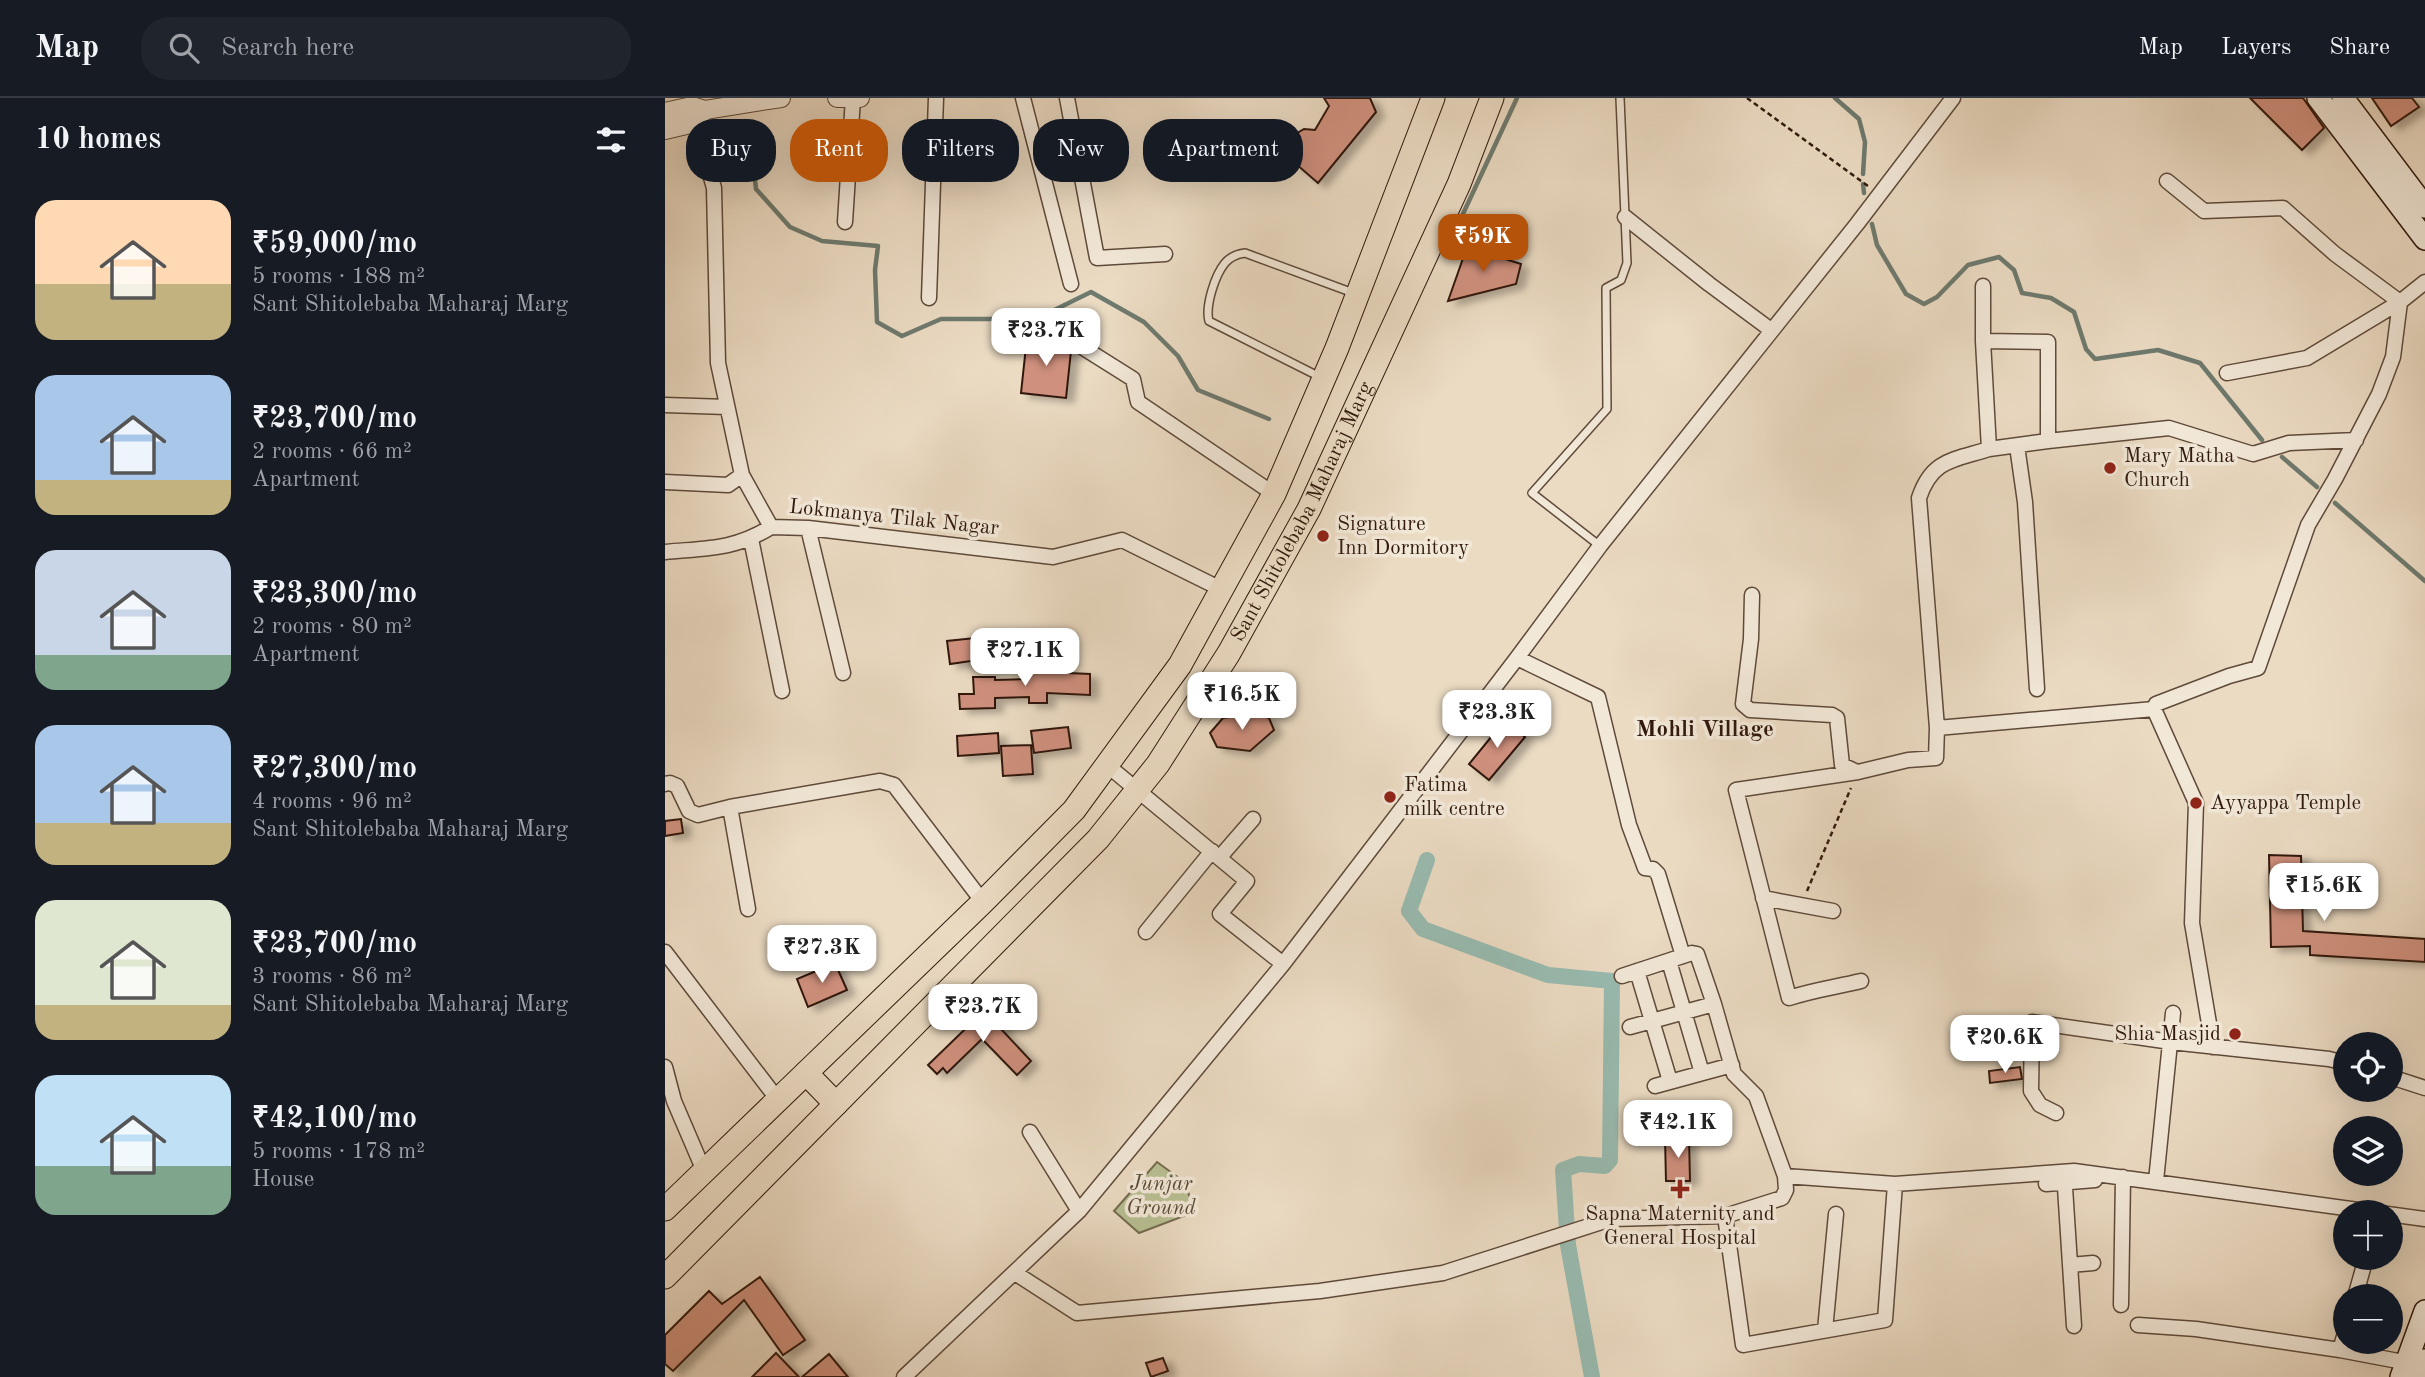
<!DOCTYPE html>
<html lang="en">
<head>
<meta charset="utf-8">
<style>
  :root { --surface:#171b24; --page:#20242c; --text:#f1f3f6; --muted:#9ea1a6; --line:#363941; --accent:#b45309 }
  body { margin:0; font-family:"Old Standard TT",serif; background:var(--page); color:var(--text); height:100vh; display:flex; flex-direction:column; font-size:26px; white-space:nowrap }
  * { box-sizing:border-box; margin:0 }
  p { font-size:23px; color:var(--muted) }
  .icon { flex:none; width:38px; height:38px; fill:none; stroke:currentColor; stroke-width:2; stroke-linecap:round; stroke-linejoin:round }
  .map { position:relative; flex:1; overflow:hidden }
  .sheet { display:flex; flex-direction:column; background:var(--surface); width:665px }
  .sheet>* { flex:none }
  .guide { position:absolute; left:21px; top:21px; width:665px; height:63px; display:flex; gap:14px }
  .controls { position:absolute; left:1668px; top:934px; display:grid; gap:14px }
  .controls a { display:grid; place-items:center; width:70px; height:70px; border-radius:50%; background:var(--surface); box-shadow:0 7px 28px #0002; font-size:35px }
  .price { position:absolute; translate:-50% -60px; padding:0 16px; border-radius:14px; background:#fff; color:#222; font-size:23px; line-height:46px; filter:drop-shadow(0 2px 4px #0008) }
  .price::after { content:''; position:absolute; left:50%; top:42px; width:21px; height:16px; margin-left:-10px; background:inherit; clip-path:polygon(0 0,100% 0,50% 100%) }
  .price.selected { background:var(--accent); color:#fff }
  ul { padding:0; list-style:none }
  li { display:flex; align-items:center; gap:21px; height:175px; padding:0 35px }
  li span { display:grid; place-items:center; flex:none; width:196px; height:140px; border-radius:21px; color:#555 }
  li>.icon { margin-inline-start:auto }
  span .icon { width:84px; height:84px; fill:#fffc; stroke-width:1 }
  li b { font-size:30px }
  h2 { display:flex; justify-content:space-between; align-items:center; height:84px; padding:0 35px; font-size:30px }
  .tag { padding:0 24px; border-radius:28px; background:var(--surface); box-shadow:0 7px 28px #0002; font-size:24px; line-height:63px }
  .tag.selected { background:var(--accent); color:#fff }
  header { display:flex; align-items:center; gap:42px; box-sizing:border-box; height:98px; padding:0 35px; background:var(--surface); border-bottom:2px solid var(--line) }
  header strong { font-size:33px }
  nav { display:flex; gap:38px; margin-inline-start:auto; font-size:24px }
  .search { width:490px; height:63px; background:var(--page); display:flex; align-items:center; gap:18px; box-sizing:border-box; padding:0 24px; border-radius:28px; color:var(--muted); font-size:26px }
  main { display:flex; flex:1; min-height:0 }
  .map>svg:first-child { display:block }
</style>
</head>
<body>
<header>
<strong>Map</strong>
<div class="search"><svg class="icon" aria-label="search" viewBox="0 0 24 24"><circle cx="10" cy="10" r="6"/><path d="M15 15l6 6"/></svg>Search here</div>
<nav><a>Map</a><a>Layers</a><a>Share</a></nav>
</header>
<main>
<section class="sheet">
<h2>10 homes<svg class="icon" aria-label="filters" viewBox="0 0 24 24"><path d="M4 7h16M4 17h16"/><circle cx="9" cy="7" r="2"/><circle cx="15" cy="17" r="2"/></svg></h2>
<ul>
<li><span style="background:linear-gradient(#ffd9b3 60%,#c2b280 0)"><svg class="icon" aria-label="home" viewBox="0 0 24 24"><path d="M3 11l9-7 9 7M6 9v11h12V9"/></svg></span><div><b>₹59,000/mo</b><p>5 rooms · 188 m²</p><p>Sant Shitolebaba Maharaj Marg</p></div></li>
<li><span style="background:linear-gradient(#a9c7e8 75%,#c2b280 0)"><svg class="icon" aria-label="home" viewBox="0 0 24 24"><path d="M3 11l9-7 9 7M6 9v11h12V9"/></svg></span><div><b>₹23,700/mo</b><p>2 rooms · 66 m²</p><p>Apartment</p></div></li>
<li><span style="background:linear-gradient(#c9d6e8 75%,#7fa58c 0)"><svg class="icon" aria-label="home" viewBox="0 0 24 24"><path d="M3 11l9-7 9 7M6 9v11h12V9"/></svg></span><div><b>₹23,300/mo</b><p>2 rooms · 80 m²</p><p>Apartment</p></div></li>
<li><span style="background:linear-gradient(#a9c7e8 70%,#c2b280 0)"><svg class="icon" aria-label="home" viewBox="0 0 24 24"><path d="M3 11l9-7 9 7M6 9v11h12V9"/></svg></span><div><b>₹27,300/mo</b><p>4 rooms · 96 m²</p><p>Sant Shitolebaba Maharaj Marg</p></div></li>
<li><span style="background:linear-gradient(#dfe7d0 75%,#c2b280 0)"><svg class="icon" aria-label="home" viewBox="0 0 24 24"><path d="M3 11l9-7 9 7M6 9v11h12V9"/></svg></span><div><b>₹23,700/mo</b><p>3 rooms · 86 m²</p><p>Sant Shitolebaba Maharaj Marg</p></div></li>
<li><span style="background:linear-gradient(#bfe0f5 65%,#7fa58c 0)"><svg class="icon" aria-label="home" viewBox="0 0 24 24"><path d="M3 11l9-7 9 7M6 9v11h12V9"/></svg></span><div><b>₹42,100/mo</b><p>5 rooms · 178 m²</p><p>House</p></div></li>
</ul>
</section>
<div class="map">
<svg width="1760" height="1279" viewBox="0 0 1760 1279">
  <defs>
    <filter id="shadow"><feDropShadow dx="8" dy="4.5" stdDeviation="3.5" flood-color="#0004"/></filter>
  </defs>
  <rect width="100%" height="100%" fill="#ebdbc3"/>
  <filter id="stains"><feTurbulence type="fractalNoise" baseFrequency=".00286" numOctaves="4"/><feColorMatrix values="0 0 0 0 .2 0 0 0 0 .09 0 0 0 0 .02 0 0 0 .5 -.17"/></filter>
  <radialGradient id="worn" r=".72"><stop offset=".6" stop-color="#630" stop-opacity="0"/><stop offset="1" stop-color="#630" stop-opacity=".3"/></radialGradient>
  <!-- green -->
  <path fill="#b8c093" stroke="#746c50" stroke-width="2" d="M492 1064 521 1085 526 1105 519 1118 474 1135 449 1113Z"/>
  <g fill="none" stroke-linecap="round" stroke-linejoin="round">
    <!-- stream -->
    <path stroke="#6e7a6e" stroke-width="4.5" d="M1170 0 1194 21 1200 44 1198 76
      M77 35 88 63 91 91 125 129 157 143 213 148 210 172 212 224 237 238 276 221H331L363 225 426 194 479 224 513 258 533 292 604 321
      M1198 86 1199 95
      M1207 126 1212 147 1241 196 1259 206 1272 199 1303 167 1334 159 1349 172 1357 195 1386 200 1409 214 1421 251 1430 261 1493 252 1535 265 1597 342
      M777 148 790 133 852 0
      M1617 359 1652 389
      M1670 405 1760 483"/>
    <!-- canal -->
    <path stroke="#98bbb0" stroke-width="16" d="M762 762 744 813 758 831 883 877 947 883 945 1062 940 1068 914 1066 898 1072 903 1147 927 1279"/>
  </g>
  <!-- building -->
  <path fill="#cf907d" stroke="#30190c" stroke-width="2" filter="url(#shadow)" d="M659 0H705L711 14 653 85 631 66 624 48 629 37 639 31 650 32 664 8Z
    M1585 0H1638L1659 30 1637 52Z
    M1707 0H1747L1754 9 1726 28Z
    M802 149 856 166 851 186 783 203Z
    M362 239 390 242 406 253 401 300 356 295Z
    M310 540 313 562 285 566 282 543Z
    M381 571V574L425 576V597L382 595V605H364V599L330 600V610L295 611 294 596H309L308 579H330V582L363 581 362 572Z
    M592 615 604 620 609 632 585 653 552 649 545 635 558 620Z
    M840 622 860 639 824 682 804 666Z
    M403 629 406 650 369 655 366 633Z
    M333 635 334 655 293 658 292 638Z
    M366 647 368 676 338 678 336 648Z
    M16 721 18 735 0 738V723Z
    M1604 757 1636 758 1638 833 1760 841V864L1645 857V848L1606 849Z
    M170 865 182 892 143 909 132 881Z
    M326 906 343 924 336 931 366 963 352 977 317 941 282 975 278 970 272 976 263 967Z
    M1355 969 1357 981 1325 985 1324 973Z
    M1000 1040H1024L1025 1083H1001Z
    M95 1179 140 1242 118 1257 79 1202 8 1273 0 1266V1237L44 1193 57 1206Z
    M111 1255 134 1279H87Z
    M164 1256 183 1279H137Z
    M498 1260 503 1273 486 1279 481 1265Z"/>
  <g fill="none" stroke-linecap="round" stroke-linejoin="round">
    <!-- service casing -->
    <g stroke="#5f4a3a" stroke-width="10">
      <path id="service" d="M655 279 544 223C540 208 550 177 560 165 565 159 572 156 580 155L691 196
        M935 448 867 395 942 311 941 190 956 182 962 165 955 0"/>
    </g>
    <!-- minor casing -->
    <g stroke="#5f4a3a" stroke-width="17">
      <path id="minor" d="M358 0 406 186
        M402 0 432 160 500 156
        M28 16 49 90 53 265 77 377 106 429 143 430 388 459 457 442 558 492
        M1502 83 1539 113 1618 110 1670 156 1735 204 1642 260 1562 275
        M960 119 1044 186 1106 232
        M180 124 188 0
        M264 200 271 0
        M398 237 468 281 473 304 609 396
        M1318 243 1383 244V343L1324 351
        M0 307 62 309
        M1383 343 1504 330 1588 356 1624 345 1691 342
        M1352 348 1360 404 1372 591
        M0 384 63 387 77 377
        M143 430 178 575
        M86 441 117 593
        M0 454C42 450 69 452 106 429
        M1087 497 1086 541 1078 606 1085 612 1167 617 1172 620 1177 667 1192 674
        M852 560 933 599 964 727 980 770 988 771 993 776 1018 858
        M1489 611 1531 705 1527 825 1548 949
        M1272 630 1489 611 1491 606 1564 578 1593 570 1643 427 1670 381 1714 296 1728 259 1735 204 1760 184
        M442 667 582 783 555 816 618 866
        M0 686 5 685 12 688 24 713 33 717 65 709 215 683 229 687 318 804
        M65 709 83 811
        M555 759 588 721
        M1098 800 1168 813
        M481 834 547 753
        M0 854 113 1002
        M1004 863 1037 975
        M972 873 1005 983
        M957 878 1027 855 1032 856 1049 906 1069 976 1091 998 1120 1078
        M1196 883C1171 889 1148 892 1124 900L1071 692 1193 674 1243 662 1271 660 1272 630 1254 400C1267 361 1289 362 1324 351L1318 243V188
        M965 929 1049 906
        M0 969 9 1003 39 1073
        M1726 979 1760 990
        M990 988 1067 967
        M1391 1015 1375 1007 1366 993 1367 924 1506 944 1664 961 1680 965
        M365 1034 414 1113
        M1399 1074 1409 1228
        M1491 1083 1508 915
        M1381 1086 1430 1082
        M1060 1118 1078 1247 1220 1222 1230 1086
        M1405 1167 1428 1165
        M350 1175 412 1215 655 1193 778 1175 946 1121 1060 1118 1117 1100 1121 1092 1120 1078 1230 1086 1409 1073 1760 1121
        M1690 1199 1701 1160
        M1456 1207 1458 1079
        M1473 1227 1531 1231 1675 1252 1749 1266
        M1160 1232 1171 1116
        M1675 1252 1680 1235
        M239 1279 414 1113 618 866 852 560 935 448 1192 126 1288 0"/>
    </g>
    <!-- tertiary casing -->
    <g stroke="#5f4a3a" stroke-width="20">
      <path id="tertiary" d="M172 0H195
        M0 14 27 8 40 12 116 0
        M0 32 30 25 40 12"/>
    </g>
    <!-- secondary casing -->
    <g stroke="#30190c" stroke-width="24">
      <path id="secondary" d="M1653 0 1760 141
        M1678 0 1760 109
        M1736 1279 1760 1213
        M1755 1279 1760 1262"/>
    </g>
    <!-- primary casing -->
    <g stroke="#30190c" stroke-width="25">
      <g id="primary">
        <path d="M141 975 171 1006"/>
        <path d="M0 1111 318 804 409 712 515 567 609 396 672 250 768 0"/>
        <path id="s1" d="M0 1179 433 741 493 666 564 555 644 411 794 86 827 0"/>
      </g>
    </g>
    <!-- path -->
    <path stroke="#30190c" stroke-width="2.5" stroke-dasharray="5 3.5" stroke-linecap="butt" d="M1082 0 1203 88
      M1142 793 1186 690"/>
    <!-- service -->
    <use href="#service" stroke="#f2e8d8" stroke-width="7"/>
    <!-- minor -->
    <use href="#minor" stroke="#f2e8d8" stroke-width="14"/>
    <!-- tertiary -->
    <use href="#tertiary" stroke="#f2e8d8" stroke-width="18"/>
    <!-- secondary -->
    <use href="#secondary" stroke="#f2e8d8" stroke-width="21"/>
    <!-- primary -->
    <use href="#primary" stroke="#ebdbc3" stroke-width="23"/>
  </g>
  <!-- markers -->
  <g fill="#8f2418" stroke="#f2e8d8" stroke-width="2.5">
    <circle cx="1445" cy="370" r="7"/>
    <circle cx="658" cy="438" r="7"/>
    <circle cx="725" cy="699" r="7"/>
    <circle cx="1531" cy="705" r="7"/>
    <circle cx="1570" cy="936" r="7"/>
    <path d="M1011.5 1080.5h7v7h7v7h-7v7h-7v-7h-7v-7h7z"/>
  </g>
  <g text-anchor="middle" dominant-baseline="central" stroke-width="7" stroke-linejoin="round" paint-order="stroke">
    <!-- poi labels -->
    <g font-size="21" fill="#30190c" stroke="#f2e8d8" text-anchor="start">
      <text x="1459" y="358">Mary Matha<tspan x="1459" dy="24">Church</tspan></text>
      <text x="672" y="426">Signature<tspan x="672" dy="24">Inn Dormitory</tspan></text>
      <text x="739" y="687">Fatima<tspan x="739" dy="24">milk centre</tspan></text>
      <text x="1545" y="705">Ayyappa Temple</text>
      <text x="1556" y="936" text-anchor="end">Shia Masjid</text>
      <text x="1015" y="1116" text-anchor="middle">Sapna Maternity and<tspan x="1015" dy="24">General Hospital</tspan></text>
    </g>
    <!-- street labels -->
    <g font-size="21" fill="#30190c" stroke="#f2e8d8">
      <text stroke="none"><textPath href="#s1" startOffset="1003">Sant Shitolebaba Maharaj Marg</textPath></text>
      <text transform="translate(229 420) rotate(6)">Lokmanya Tilak Nagar</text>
    </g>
    <!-- park labels -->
    <g font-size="21" font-style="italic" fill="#594b34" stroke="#f2e8d8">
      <text x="496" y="1086">Junjar<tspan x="496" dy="24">Ground</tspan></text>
    </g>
    <!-- neighbourhood labels -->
    <g font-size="23" font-weight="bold" fill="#30190c" stroke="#f2e8d8">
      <text x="1040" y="631">Mohli Village</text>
    </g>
  </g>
  <rect width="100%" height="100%" filter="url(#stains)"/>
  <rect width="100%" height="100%" fill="url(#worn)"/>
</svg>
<div class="controls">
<a><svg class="icon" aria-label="locate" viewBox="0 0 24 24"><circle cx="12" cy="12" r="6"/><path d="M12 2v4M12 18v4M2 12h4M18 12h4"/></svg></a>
<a><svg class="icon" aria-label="layers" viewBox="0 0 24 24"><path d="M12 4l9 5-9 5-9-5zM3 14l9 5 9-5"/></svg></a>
<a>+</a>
<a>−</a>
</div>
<b class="price selected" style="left:818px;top:176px">₹59K</b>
<b class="price" style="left:381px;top:270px">₹23.7K</b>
<b class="price" style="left:360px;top:590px">₹27.1K</b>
<b class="price" style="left:577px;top:634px">₹16.5K</b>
<b class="price" style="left:832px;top:652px">₹23.3K</b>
<b class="price" style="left:1659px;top:825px">₹15.6K</b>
<b class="price" style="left:157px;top:887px">₹27.3K</b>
<b class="price" style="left:318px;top:946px">₹23.7K</b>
<b class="price" style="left:1340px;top:977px">₹20.6K</b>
<b class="price" style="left:1013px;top:1062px">₹42.1K</b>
<div class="guide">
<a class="tag">Buy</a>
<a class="tag selected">Rent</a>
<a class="tag">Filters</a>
<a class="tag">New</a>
<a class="tag">Apartment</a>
</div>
</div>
</main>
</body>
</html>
